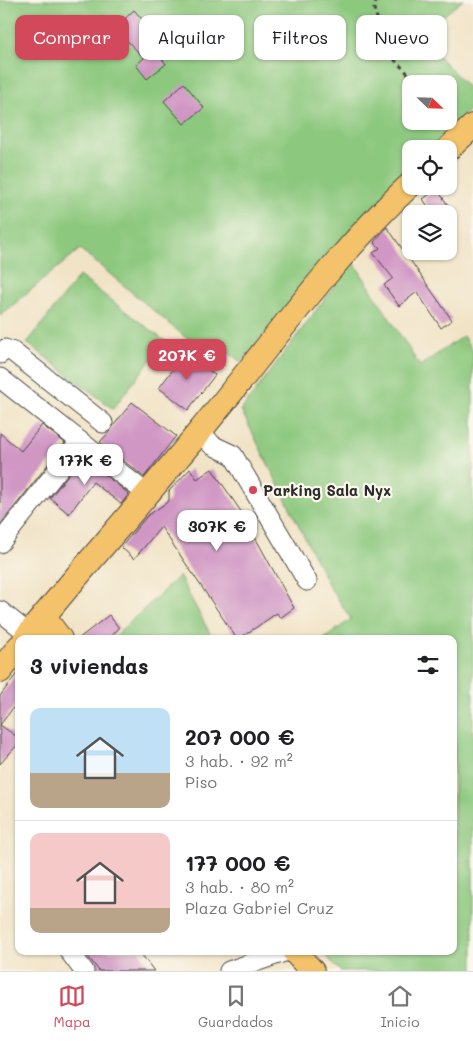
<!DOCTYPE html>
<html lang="es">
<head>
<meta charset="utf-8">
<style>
  :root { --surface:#fff; --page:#f6f6f6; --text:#202124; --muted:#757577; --line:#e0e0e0; --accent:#d1495b }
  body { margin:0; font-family:Mali,sans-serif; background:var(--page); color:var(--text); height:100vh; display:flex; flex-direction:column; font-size:19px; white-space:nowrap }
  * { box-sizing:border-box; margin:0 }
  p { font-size:16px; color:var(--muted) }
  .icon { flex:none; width:28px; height:28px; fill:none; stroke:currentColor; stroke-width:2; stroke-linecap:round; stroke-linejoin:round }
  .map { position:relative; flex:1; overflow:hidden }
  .details { position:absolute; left:15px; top:635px; width:442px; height:320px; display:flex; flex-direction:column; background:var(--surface); border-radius:10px; box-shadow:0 1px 4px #0004 }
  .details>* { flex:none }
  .hud { position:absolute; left:15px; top:15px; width:444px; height:45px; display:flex; gap:10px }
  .needle { width:32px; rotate:113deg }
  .tools { position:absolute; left:402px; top:75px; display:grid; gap:10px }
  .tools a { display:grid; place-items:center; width:55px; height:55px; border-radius:10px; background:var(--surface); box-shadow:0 1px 4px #0004; font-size:25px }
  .price { position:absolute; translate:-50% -42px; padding:0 11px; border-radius:10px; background:#fff; color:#222; font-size:16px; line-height:32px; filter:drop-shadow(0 1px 2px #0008) }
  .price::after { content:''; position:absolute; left:50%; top:30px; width:15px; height:11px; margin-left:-8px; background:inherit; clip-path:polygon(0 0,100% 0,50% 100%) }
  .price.on { background:var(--accent); color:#fff }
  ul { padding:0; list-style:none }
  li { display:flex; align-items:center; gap:15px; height:125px; padding:0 15px }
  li+li { border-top:1px solid var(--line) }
  li span { display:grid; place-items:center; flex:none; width:140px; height:100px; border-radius:10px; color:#555 }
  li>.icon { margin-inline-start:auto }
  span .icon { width:60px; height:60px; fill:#fffc; stroke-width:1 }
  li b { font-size:21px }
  h2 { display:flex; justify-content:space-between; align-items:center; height:60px; padding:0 15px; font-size:21px }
  .pill { padding:0 18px; border-radius:10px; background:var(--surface); box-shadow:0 1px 4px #0004; font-size:18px; line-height:45px }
  .pill.on { background:var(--accent); color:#fff }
  .dock { display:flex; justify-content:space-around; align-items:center; height:70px; border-top:1px solid var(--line); background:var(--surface); font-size:14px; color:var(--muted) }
  .dock a { display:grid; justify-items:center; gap:2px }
  .dock .on { color:var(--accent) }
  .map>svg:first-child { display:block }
</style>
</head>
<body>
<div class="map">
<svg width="473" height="971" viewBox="0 0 473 971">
  <rect width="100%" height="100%" fill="#fbf7ec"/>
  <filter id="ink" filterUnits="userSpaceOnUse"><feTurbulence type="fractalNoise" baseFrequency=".02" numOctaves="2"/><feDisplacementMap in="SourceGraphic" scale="10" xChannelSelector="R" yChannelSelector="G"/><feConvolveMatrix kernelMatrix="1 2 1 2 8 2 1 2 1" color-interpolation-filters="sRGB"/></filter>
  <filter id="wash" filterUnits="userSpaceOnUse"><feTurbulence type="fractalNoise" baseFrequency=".0096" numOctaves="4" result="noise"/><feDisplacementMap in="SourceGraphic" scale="20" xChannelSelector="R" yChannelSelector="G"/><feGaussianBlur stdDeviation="1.12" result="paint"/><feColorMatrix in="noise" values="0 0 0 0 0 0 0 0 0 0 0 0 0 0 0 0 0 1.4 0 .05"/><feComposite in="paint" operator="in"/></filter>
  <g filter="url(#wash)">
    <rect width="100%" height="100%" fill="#f1e3c6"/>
    <!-- green -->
    <path fill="#8cc87e" stroke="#5c7a54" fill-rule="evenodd" d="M0 0H463L419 35 473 93V106L431 149H411V169L352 229 241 362 227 352 185 337 80 249 0 316ZM411 84H449V121H411Z
      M353 261 420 366 463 336 473 351V971H340L321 951H454V639H324L351 619 329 586 241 410Z
      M79 276 165 341 113 409 27 343Z
      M179 576 213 639H112Z"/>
    <g id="blocks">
      <!-- building -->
      <path fill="#d096c4" d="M134 10 163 43 155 49 166 64 147 79 136 65 144 58 115 28Z
        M184 83 204 108 184 124 164 101Z
        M437 189 454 214H433L423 199Z
        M387 227 452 320 441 328 417 292 399 306 384 285 393 278 373 253 380 248 374 242Z
        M186 352 215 375 188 410 159 388Z
        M132 402 176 436 144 477 100 442 111 430 114 425Z
        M42 425 65 443 0 525V433L21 451Z
        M82 457 129 494 121 504 93 482 69 514 50 498Z
        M190 469 197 479 212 469 240 510 294 608 280 618 277 613 239 639H237L161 527 134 559 121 547 147 516 169 501V491Z
        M109 615 119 628 109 639H78Z
        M19 671V700L0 725 19 738V743L0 764V696Z
        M84 951H139L154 971H99Z"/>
    </g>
  </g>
  <g filter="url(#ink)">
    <use href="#blocks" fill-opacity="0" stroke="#494742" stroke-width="1"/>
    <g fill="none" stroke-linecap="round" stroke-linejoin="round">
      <!-- minor casing -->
      <g stroke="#494742" stroke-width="21">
        <path id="minor" d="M0 354 5 349 13 352 103 423
          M0 378 147 494
          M200 431 212 445 233 455 307 581
          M0 543 80 442
          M0 611 29 634
          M69 951 84 971
          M229 971 287 951"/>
      </g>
      <!-- major casing -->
      <g stroke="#494742" stroke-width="26">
        <path id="major" d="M448 149 473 126
          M43 616 60 639
          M25 639C82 568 143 501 200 431 269 347 332 258 411 184
          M0 671 19 647
          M294 951 312 971"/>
      </g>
      <!-- path -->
      <path stroke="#494742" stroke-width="3" stroke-dasharray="4 4" stroke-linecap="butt" d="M376 0 374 9 389 54 418 84
        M449 111 456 117"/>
      <!-- minor -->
      <use href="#minor" stroke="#fff" stroke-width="19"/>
      <!-- major -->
      <use href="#major" stroke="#f3c26a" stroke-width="24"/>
    </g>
  </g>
  <!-- markers -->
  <circle fill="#d1495b" stroke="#fbf7ec" stroke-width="2" cx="253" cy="490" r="5"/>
  <g text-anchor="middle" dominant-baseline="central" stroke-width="4.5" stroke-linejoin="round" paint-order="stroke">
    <!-- poi labels -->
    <g font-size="15" font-weight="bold" fill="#2b2b2b" stroke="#fbf7ec" text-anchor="start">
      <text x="263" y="490">Parking Sala Nyx</text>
    </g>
  </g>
</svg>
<div class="tools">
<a><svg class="needle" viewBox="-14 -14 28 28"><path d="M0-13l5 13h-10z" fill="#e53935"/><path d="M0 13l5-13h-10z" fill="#757577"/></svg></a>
<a><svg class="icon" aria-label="locate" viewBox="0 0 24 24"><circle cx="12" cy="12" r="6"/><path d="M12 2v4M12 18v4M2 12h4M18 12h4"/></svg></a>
<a><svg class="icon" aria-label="layers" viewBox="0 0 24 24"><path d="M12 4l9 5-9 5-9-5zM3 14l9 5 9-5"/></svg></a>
</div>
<b class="price on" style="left:187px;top:381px">207K €</b>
<b class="price" style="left:85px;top:486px">177K €</b>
<b class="price" style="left:217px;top:552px">307K €</b>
<div class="hud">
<a class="pill on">Comprar</a>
<a class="pill">Alquilar</a>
<a class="pill">Filtros</a>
<a class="pill">Nuevo</a>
</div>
<section class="details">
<h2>3 viviendas<svg class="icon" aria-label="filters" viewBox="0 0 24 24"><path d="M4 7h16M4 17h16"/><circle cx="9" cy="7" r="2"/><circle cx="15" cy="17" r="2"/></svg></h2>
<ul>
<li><span style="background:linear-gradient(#bfe0f5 65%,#b9a48a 0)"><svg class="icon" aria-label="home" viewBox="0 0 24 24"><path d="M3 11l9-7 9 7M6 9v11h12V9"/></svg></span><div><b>207 000 €</b><p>3 hab. · 92 m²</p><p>Piso</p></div></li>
<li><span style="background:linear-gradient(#f6c9c9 75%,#b9a48a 0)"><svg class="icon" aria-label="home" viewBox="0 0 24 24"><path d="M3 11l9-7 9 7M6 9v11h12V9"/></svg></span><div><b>177 000 €</b><p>3 hab. · 80 m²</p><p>Plaza Gabriel Cruz</p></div></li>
</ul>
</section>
</div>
<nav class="dock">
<a class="on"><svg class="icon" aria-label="map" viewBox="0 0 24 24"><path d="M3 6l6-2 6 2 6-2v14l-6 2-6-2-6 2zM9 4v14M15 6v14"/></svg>Mapa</a>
<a><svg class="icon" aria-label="saved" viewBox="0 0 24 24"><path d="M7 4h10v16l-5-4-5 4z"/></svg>Guardados</a>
<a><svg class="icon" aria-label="home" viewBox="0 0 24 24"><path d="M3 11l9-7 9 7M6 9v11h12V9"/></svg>Inicio</a>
</nav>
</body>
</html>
